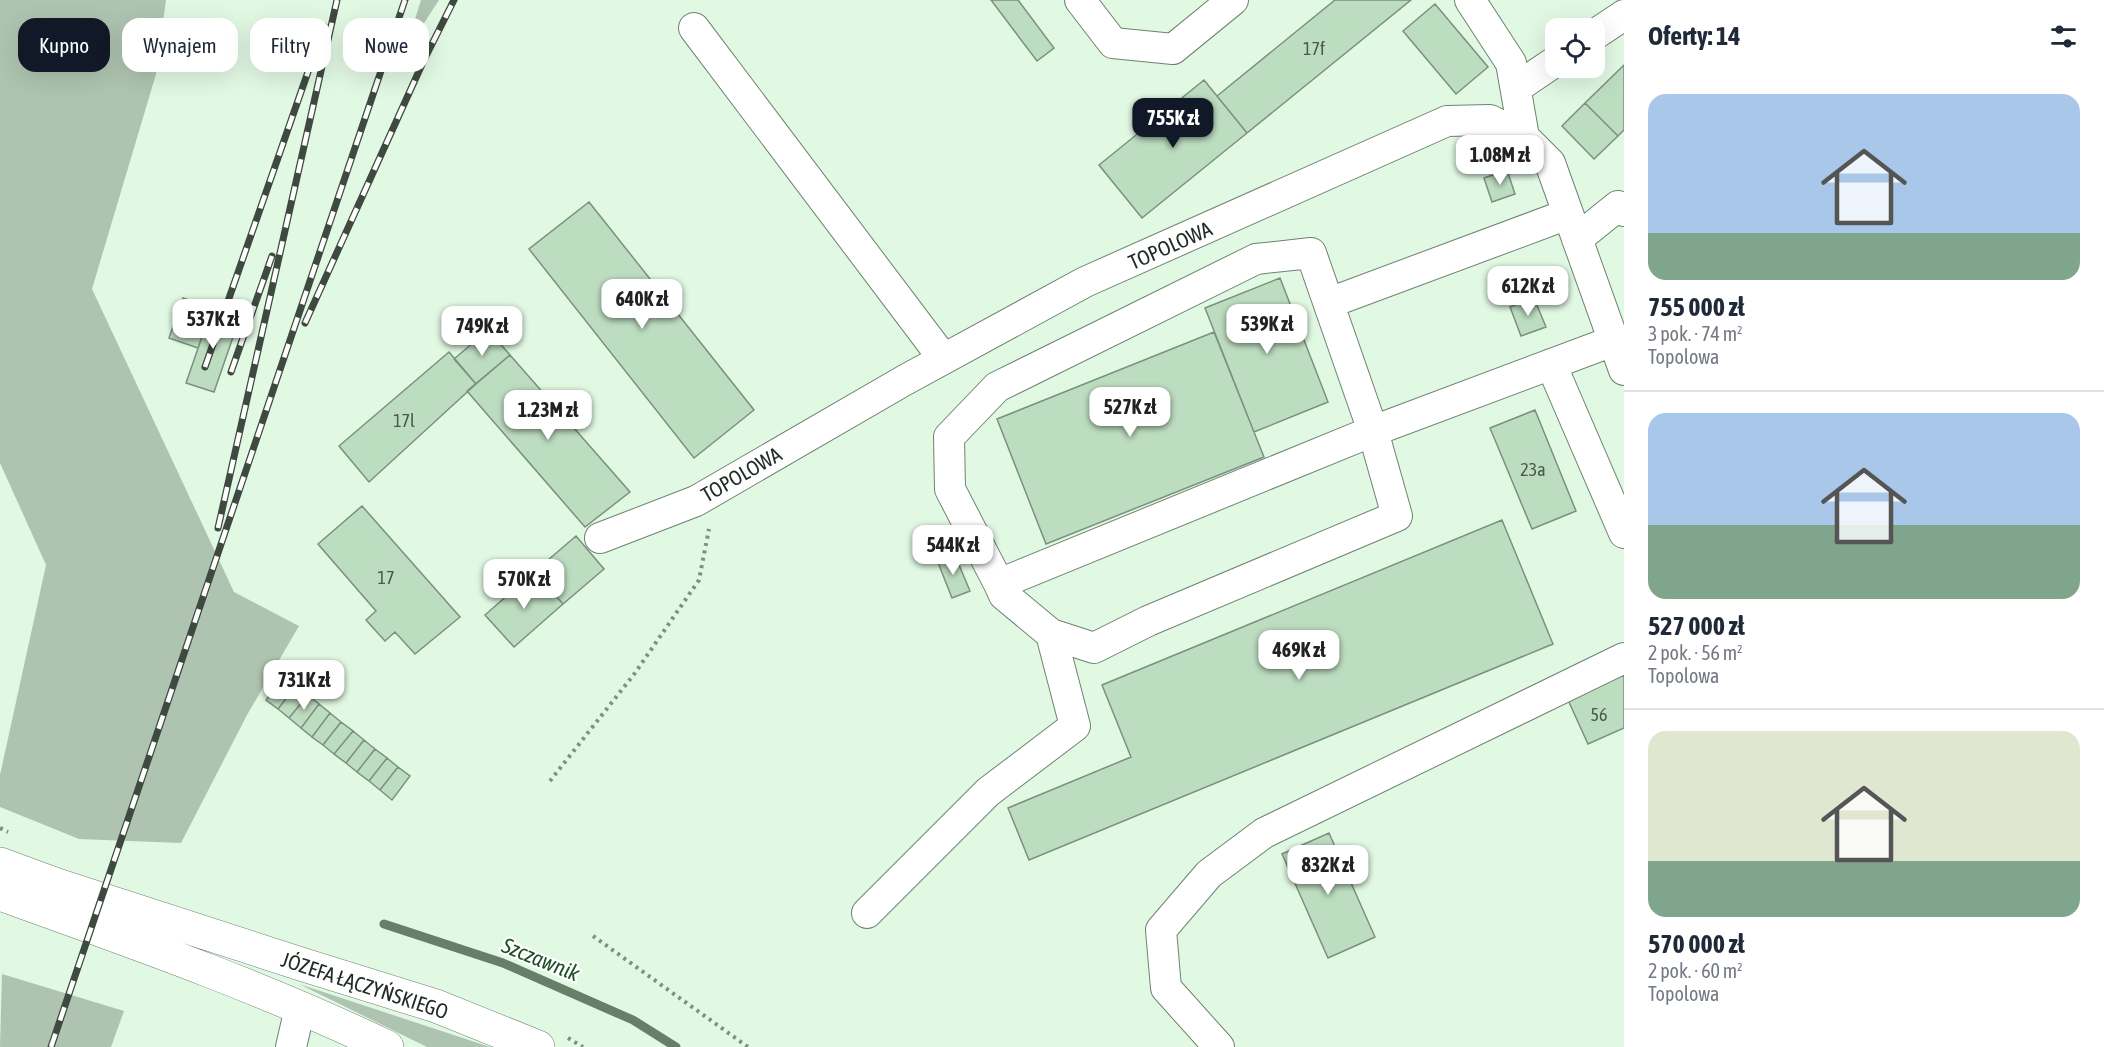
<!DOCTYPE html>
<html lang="pl">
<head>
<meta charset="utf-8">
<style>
  :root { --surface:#fff; --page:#f6f6f7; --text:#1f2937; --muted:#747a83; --line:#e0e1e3; --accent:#111827 }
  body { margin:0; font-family:"Asap Condensed",sans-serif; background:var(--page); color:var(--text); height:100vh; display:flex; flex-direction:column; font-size:22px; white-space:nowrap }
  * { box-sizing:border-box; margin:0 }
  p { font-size:20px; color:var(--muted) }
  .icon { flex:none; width:33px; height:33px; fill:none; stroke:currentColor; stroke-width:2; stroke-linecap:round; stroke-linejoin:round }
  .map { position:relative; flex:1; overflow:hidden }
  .details { display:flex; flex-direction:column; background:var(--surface); width:480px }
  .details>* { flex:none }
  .hud { position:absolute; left:18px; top:18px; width:570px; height:54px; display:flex; gap:12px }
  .tools { position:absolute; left:1545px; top:18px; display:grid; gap:12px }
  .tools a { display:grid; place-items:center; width:60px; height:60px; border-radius:12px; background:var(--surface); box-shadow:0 6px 24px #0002; font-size:30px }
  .price { position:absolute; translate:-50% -51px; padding:0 14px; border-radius:12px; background:#fff; color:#222; font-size:20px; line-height:39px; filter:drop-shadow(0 2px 3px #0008) }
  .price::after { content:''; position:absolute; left:50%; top:36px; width:18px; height:14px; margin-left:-9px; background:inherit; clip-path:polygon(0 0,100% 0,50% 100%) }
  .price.active { background:var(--accent); color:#fff }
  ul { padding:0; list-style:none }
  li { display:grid; align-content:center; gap:12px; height:318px; padding:0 24px }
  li+li { border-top:2px solid var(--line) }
  li span { display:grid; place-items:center; height:186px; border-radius:18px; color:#555 }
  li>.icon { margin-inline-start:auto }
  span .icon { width:108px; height:108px; fill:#fffc; stroke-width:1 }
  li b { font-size:26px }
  h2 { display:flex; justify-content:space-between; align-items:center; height:72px; padding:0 24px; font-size:26px }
  .pill { padding:0 21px; border-radius:18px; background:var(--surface); box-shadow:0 6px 24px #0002; font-size:21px; line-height:54px }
  .pill.active { background:var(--accent); color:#fff }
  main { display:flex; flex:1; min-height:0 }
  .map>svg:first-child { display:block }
</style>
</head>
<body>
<main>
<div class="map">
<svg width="1624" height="1047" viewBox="0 0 1624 1047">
  <rect width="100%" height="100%" fill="#e1f8e3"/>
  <!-- green -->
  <path fill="#aec4b0" d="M0 0H166L156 74 92 289 234 592 299 626 247 715 181 843 79 839 0 807V775L46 565 0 463Z
    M421 0H439L404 54Z
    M2 974 124 1011 111 1047H0Z
    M299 984 490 1047H427Z"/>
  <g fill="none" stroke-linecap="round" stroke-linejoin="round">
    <!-- stream -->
    <path stroke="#677f69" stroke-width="9" d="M384 924 503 963 633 1020 676 1047"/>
  </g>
  <!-- building -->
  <path fill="#bdddc0" stroke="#7b907d" stroke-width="1.5" d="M991 0H1018L1054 48 1037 61Z
    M1335 0H1411L1247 133 1217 96Z
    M1435 4 1488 67 1456 94 1403 31Z
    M1624 65V130L1618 136 1585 103Z
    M1204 80 1247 133 1142 218 1099 165Z
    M1585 103 1618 136 1594 159 1562 126Z
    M1507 170 1515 194 1492 202 1484 178Z
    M589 202 754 410 694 458 529 249Z
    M1280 278 1328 402 1254 432 1205 308Z
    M183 298 212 308 198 348 169 338Z
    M1534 298 1546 327 1521 336 1510 307Z
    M212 308 240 317 214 392 186 383Z
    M488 330 510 355 476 384 454 359Z
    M1214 332 1264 457 1046 544 997 419Z
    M449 352 476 384 369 482 339 446Z
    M510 355 630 492 585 527 467 391Z
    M1535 410 1576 511 1532 529 1490 428Z
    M362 506 460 617 415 654 395 632 385 641 366 620 376 611 318 544Z
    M1502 520 1553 644 1029 860 1008 808 1131 757 1102 685Z
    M576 536 604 569 563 604 534 572Z
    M954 553 970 591 952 598 937 560Z
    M534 572 563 604 514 647 485 615Z
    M1624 675V728L1588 744 1568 700Z
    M284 677 296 686 278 709 266 700Z
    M296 686 308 695 289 718 278 709Z
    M308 695 319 704 301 728 289 718Z
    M319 704 330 713 312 737 301 728Z
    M330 713 341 722 323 745 312 737Z
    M341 722 353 731 334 754 323 745Z
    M353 731 364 740 346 763 334 754Z
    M364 740 375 749 357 772 346 763Z
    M375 749 387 758 369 781 357 772Z
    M387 758 398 767 380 790 369 781Z
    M398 767 410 776 392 800 380 790Z
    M1329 833 1375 937 1328 958 1282 854Z"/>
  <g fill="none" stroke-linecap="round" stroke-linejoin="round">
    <!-- minor casing -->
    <g stroke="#6e8370" stroke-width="32">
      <path id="minor" d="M1080 0 1113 43 1173 49 1233 0
        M1470 0 1511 63 1524 137
        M694 28 943 358
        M1594 35 1624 15
        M1516 88 1556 61
        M1577 239 1618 206 1624 211
        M1329 303 1568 214
        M1551 364 1624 533
        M600 538 696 501 905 380 1085 282 1447 121 1490 120 1524 137 1550 163 1624 370
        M999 584 1373 431 1397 516 1148 621 1094 648 1051 634 1004 595 999 584 950 489 949 437 997 387 1256 259 1311 253 1373 431 1613 341
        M867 913 988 792 1075 726 1051 634
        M291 1047 300 1008
        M1219 1047 1166 988 1161 930 1209 874 1264 833 1624 658"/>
    </g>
    <!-- major casing -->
    <g stroke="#6e8370" stroke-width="34">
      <path id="major" d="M0 864 57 885 304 965 436 1006 538 1047
        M0 894C131 941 262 987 387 1047"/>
    </g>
    <!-- path -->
    <path stroke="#7f8f80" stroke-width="4" stroke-dasharray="3 4.5" stroke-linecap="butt" d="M550 781 635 673 699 580 709 529
      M0 828 8 832
      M593 936 748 1047
      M568 1038 583 1047"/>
    <!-- minor -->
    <use href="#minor" stroke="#fff" stroke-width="30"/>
    <!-- major -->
    <use href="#major" stroke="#fff" stroke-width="33"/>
    <!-- rail casing -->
    <g stroke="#3e493f" stroke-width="7">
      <path id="rail" d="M305 323 424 60 454 0
        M205 367 324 26
        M231 372 272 256
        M218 528 337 0
        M51 1047 405 0"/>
    </g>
    <!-- rail -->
    <use href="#rail" stroke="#fefefe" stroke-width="4.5" stroke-dasharray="14" stroke-linecap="butt"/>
  </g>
  <g text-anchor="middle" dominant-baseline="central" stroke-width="4.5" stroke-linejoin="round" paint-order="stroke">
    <!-- number labels -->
    <g font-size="18" fill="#49584a">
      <text x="1314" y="48">17f</text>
      <text x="404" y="420">17l</text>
      <text x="1533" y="469">23a</text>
      <text x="386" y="577">17</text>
      <text x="1599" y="714">56</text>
    </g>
    <!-- street labels -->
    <g font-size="21" fill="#222b23" stroke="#fefefe">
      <text transform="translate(1170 245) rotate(-24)">TOPOLOWA</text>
      <text transform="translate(741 474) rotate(-30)">TOPOLOWA</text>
      <text transform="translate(365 985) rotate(18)">JÓZEFA ŁĄCZYŃSKIEGO</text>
    </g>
    <!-- water labels -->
    <g font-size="22" font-style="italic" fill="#1e4e27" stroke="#fefefe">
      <text transform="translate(541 959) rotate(22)">Szczawnik</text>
    </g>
  </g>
</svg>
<div class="tools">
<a><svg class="icon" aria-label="locate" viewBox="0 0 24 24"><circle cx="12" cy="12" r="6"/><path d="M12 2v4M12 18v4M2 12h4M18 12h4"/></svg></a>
</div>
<b class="price active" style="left:1173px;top:149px">755K zł</b>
<b class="price" style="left:1500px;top:186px">1.08M zł</b>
<b class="price" style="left:1528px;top:317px">612K zł</b>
<b class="price" style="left:642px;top:330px">640K zł</b>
<b class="price" style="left:213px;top:350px">537K zł</b>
<b class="price" style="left:1267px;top:355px">539K zł</b>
<b class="price" style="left:482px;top:357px">749K zł</b>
<b class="price" style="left:1130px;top:438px">527K zł</b>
<b class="price" style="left:548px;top:441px">1.23M zł</b>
<b class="price" style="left:953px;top:576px">544K zł</b>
<b class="price" style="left:524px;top:610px">570K zł</b>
<b class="price" style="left:1299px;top:681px">469K zł</b>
<b class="price" style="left:304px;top:711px">731K zł</b>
<b class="price" style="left:1328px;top:896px">832K zł</b>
<div class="hud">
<a class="pill active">Kupno</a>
<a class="pill">Wynajem</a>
<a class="pill">Filtry</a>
<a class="pill">Nowe</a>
</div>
</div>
<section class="details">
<h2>Oferty: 14<svg class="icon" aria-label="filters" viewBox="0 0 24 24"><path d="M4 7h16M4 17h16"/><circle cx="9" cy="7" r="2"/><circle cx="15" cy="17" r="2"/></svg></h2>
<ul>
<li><span style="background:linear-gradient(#a9c7e8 75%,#7fa58c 0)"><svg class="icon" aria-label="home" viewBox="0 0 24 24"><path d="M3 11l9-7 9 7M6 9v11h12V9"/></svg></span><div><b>755 000 zł</b><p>3 pok. · 74 m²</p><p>Topolowa</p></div></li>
<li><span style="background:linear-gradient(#a9c7e8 60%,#7fa58c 0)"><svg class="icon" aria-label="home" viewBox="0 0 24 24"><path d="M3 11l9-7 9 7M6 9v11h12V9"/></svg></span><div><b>527 000 zł</b><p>2 pok. · 56 m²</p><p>Topolowa</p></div></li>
<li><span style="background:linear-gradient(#dfe7d0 70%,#7fa58c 0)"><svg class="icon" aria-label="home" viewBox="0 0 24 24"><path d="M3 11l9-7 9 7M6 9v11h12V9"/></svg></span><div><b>570 000 zł</b><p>2 pok. · 60 m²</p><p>Topolowa</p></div></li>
</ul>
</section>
</main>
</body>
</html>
